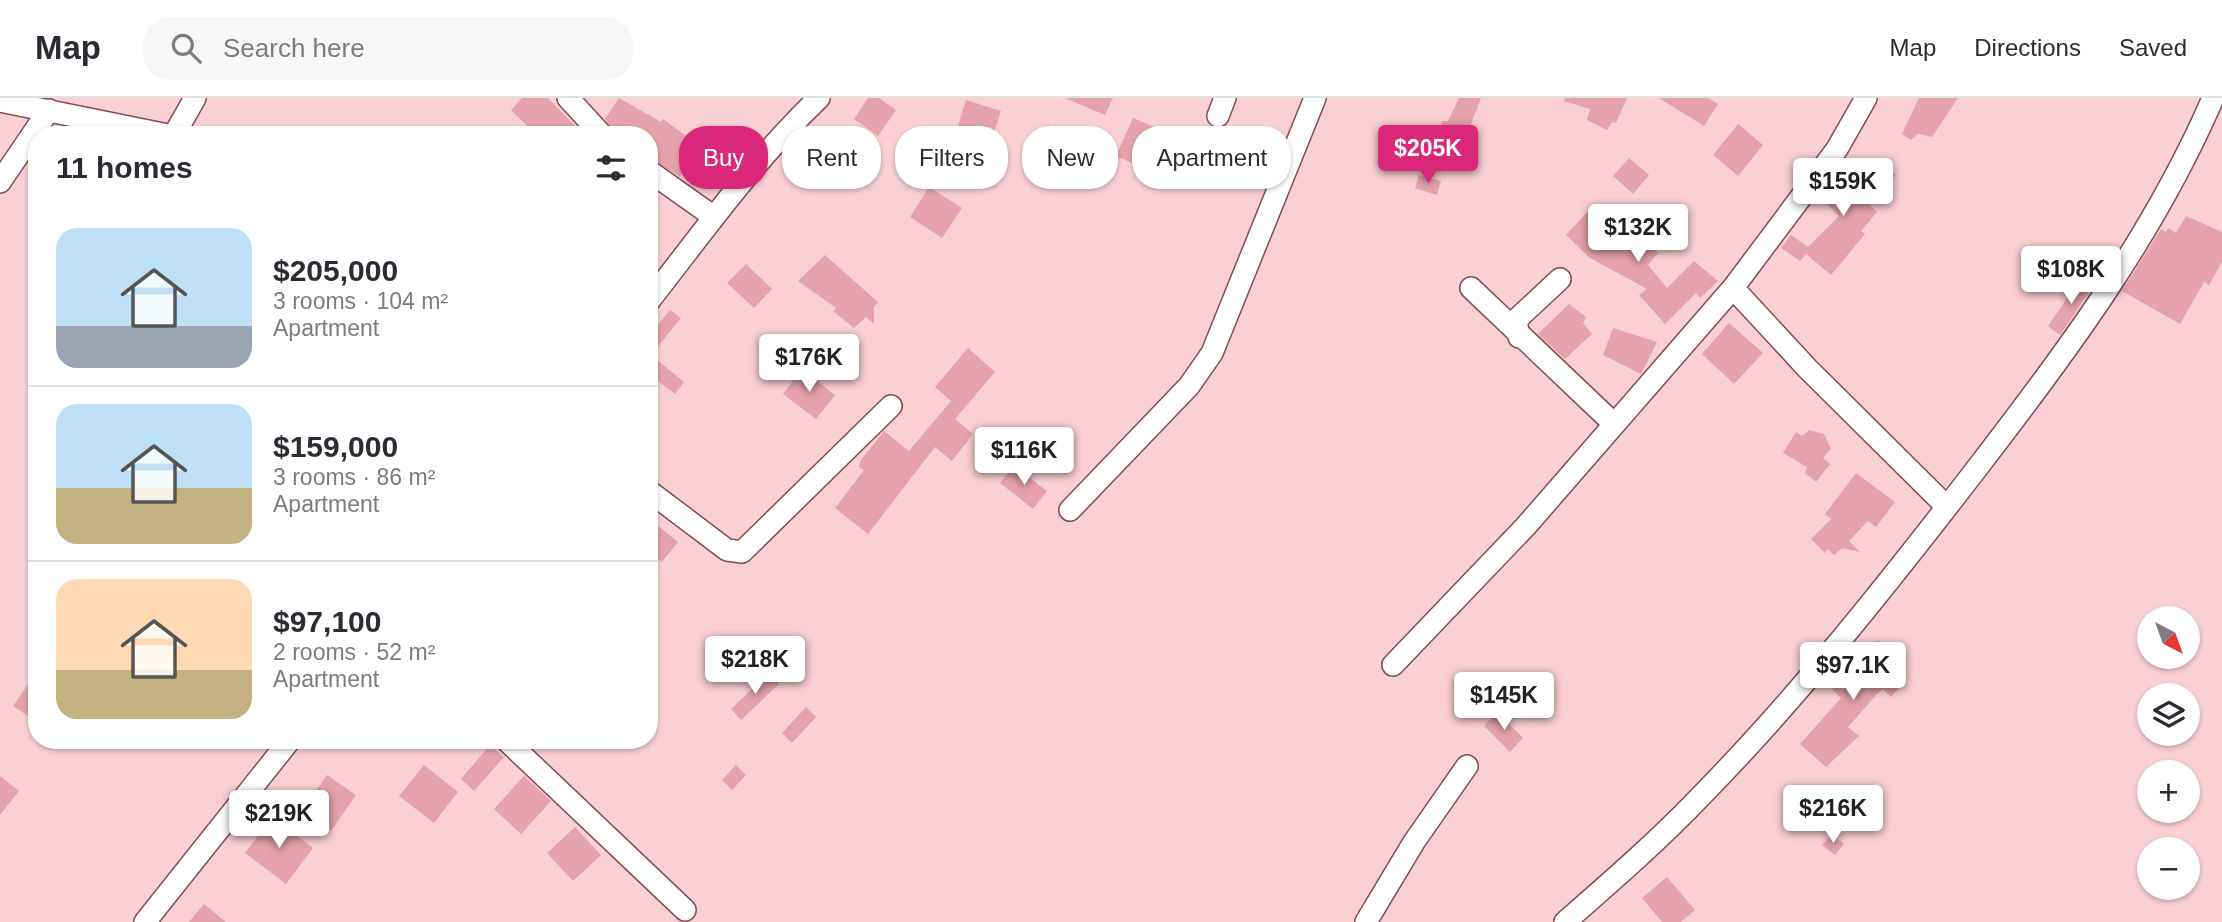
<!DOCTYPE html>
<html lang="en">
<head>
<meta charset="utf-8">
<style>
  :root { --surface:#fff; --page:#f7f7f7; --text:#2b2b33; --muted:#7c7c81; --line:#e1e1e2; --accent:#db2777 }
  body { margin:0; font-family:Arial,sans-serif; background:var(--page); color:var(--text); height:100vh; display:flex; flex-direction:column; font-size:26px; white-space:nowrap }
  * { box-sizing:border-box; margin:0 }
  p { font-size:23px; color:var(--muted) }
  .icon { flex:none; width:38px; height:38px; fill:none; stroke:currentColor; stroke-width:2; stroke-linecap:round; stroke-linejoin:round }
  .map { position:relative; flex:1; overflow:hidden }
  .details { position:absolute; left:28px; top:28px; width:630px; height:623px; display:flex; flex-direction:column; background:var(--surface); border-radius:28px; box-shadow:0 2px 5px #0004 }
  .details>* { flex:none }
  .hud { position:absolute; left:679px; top:28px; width:665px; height:63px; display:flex; gap:14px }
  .needle { width:46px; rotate:139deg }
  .tools { position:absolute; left:2137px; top:508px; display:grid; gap:14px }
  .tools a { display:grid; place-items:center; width:63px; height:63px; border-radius:50%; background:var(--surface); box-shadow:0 2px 5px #0004; font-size:35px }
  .price { position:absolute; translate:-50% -60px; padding:0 16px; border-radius:7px; background:#fff; color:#222; font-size:23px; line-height:46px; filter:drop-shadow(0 2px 4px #0008) }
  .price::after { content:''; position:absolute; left:50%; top:42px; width:21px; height:16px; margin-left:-10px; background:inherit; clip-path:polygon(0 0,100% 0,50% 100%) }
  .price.active { background:var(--accent); color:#fff }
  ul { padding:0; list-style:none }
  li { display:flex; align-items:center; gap:21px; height:175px; padding:0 28px }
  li+li { border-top:2px solid var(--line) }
  li span { display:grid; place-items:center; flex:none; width:196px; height:140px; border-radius:21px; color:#555 }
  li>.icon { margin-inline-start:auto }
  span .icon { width:84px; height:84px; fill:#fffc; stroke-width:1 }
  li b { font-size:30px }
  h2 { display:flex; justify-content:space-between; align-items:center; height:84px; padding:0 28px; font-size:30px }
  .tag { padding:0 24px; border-radius:28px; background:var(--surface); box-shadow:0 2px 5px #0004; font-size:24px; line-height:63px }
  .tag.active { background:var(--accent); color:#fff }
  header { display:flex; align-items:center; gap:42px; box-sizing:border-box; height:98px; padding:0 35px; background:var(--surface); border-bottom:2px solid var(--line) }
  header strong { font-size:33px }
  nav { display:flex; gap:38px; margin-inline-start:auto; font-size:24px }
  .search { width:490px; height:63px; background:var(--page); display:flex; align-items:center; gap:18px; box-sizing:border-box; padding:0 24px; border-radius:28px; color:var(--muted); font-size:26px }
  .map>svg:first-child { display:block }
</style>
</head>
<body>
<header>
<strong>Map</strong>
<div class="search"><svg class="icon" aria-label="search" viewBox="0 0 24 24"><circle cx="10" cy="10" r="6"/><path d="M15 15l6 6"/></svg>Search here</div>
<nav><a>Map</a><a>Directions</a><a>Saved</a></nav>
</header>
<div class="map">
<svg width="2222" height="824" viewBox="0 0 2222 824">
  <rect width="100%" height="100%" fill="#fad0d5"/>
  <!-- building -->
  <path fill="#e5a2ac" d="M522 0H548L584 37H536L511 12Z
    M619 0 661 24 663 21 701 49 680 79 649 60V37H615L605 21Z
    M868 0H879L896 12 878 38 854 21Z
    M1065 0H1113L1105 17Z
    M1459 0H1481L1462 50 1437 42 1442 23H1448Z
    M1565 0H1627L1616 25 1612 24 1607 32 1587 22 1590 11 1564 3Z
    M1659 0H1708L1718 6 1704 28Z
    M1919 0H1958L1932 39 1918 36 1911 42 1902 36Z
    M966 2 1001 13 986 60 951 50Z
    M1133 20 1164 33 1148 72 1116 58Z
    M1738 26 1763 47 1738 78 1713 57Z
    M1055 27 1094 43 1079 89 1039 69Z
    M1629 60 1649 77 1633 96 1613 78Z
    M1872 61 1896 77 1867 104 1877 114 1861 133 1865 136 1831 177 1806 156 1800 163 1781 150 1791 137 1808 149 1839 118 1818 98 1834 77 1849 89Z
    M1419 77 1441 83 1437 97 1415 90Z
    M929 89 962 110 942 140 910 119Z
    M1594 107 1626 138 1631 133 1658 155 1648 167 1667 190 1694 163 1718 183 1700 200 1696 195 1665 226 1639 197 1647 191 1590 160 1566 137Z
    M2186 118 2222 134V164L2209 187 2204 184 2180 226 2122 193 2161 131 2166 134 2168 130 2176 135Z
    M825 157 878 204 874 209V226L866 219 854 230 833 213 836 210 798 183Z
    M746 166 772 191 754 210 727 185Z
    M2082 179 2094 187 2060 237 2048 228Z
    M1569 206 1586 219 1583 225 1592 236 1565 261 1538 236Z
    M670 212 681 220 651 257 684 284 675 296 649 276V238Z
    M1729 225 1763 255 1734 286 1702 256Z
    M1613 230 1657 244 1641 276 1603 257Z
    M968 250 995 274 955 321 973 336 952 363 935 349 868 436 835 410 864 372 859 369 861 362 884 333 909 353 951 303 935 289Z
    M802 271 835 297 816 321 783 296Z
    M1809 332 1824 336 1831 351 1823 360 1830 366 1816 384 1805 375 1807 369 1783 355 1796 334 1802 338Z
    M1014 368 1047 393 1033 411 1000 385Z
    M1856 375 1895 404 1876 429 1868 423 1849 443 1860 454 1842 450 1834 457 1828 451 1825 455 1811 441 1831 421 1825 416Z
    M657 427 678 444 662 464 649 454V436Z
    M1878 542 1905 568 1891 582 1899 590 1891 599 1883 591 1877 596 1848 629 1859 638 1826 669 1800 646 1841 600 1832 591Z
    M37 573V624L13 608Z
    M769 575 779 586 741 622 731 611Z
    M806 609 816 619 792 645 782 635Z
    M1497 614 1523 640 1510 654 1484 628Z
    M490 647 504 659 474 693 461 681Z
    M424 667 458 694 434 725 399 698Z
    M736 667 746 677 732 692 722 682Z
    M327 677 356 697 331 733 302 713Z
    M0 678 19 693 0 717Z
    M524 678 551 703 521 736 494 711Z
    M272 719 313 750 286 786 245 755Z
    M575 729 601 757 573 783 547 755Z
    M1832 736 1844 746 1835 757 1822 747Z
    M1667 779 1695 812 1681 824H1662L1642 800Z
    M204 806 226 824H189Z"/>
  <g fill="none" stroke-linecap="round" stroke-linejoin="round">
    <!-- minor casing -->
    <g stroke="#854b55" stroke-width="24">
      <path id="minor" d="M568 0 602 37
        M0 3 168 37
        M1218 18 1225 0
        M174 37 195 0
        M649 73 714 119
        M0 84 49 12
        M1471 190 1614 326
        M1733 190 1807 270 1947 409
        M649 203C704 133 755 61 819 0
        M1519 239 1516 222 1560 181
        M649 393 727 452 742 454 891 308
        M1070 412 1189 288 1212 255 1315 0
        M1393 567 1526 428 1733 190 1837 51 1866 0
        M506 642 685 812
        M145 824 290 642
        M1366 824 1414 744 1467 668
        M1565 824C1612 783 1658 743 1701 698 1798 599 1886 488 1971 378 2063 259 2153 139 2213 0"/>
    </g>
    <!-- minor -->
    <use href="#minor" stroke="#fff" stroke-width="21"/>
  </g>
</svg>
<div class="tools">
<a><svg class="needle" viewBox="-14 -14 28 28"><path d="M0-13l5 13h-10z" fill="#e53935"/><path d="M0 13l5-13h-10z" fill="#7c7c81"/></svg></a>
<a><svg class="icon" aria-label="layers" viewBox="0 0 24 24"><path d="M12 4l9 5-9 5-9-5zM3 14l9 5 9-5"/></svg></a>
<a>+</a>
<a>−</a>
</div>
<b class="price active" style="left:1428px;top:87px">$205K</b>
<b class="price" style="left:1843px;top:120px">$159K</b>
<b class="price" style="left:1638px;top:166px">$132K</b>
<b class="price" style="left:2071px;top:208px">$108K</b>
<b class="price" style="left:809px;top:296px">$176K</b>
<b class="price" style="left:1024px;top:389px">$116K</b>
<b class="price" style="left:755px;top:598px">$218K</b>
<b class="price" style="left:1853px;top:604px">$97.1K</b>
<b class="price" style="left:1504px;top:634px">$145K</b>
<b class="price" style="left:1833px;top:747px">$216K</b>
<b class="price" style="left:279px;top:752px">$219K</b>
<div class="hud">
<a class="tag active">Buy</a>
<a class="tag">Rent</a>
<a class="tag">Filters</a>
<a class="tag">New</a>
<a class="tag">Apartment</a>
</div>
<section class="details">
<h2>11 homes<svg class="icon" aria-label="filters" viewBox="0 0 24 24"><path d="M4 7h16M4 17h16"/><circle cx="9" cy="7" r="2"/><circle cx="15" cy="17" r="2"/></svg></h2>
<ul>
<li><span style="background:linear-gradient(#bfe0f5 70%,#9aa5b1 0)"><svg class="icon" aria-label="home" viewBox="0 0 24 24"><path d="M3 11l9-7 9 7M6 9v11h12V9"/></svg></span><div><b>$205,000</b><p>3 rooms · 104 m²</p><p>Apartment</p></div></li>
<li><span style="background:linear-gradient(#bfe0f5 60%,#c2b280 0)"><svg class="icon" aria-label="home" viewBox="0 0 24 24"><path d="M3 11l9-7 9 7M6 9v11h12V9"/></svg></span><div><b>$159,000</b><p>3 rooms · 86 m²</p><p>Apartment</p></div></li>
<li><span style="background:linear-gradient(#ffd9b3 65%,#c2b280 0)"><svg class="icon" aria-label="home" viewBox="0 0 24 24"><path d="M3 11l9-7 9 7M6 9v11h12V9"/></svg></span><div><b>$97,100</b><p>2 rooms · 52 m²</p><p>Apartment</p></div></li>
</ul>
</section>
</div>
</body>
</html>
